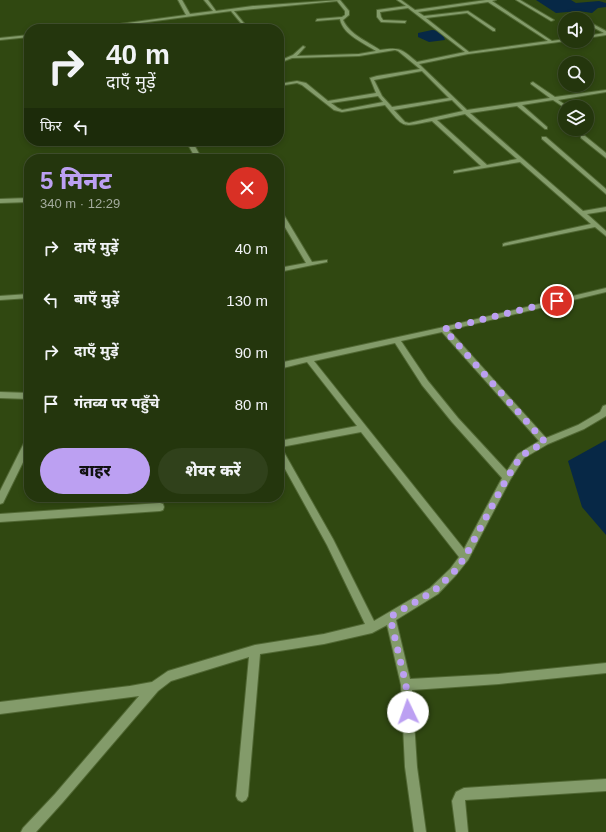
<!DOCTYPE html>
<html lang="hi">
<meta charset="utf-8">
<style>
:root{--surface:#24360d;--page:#30411b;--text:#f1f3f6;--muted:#a3ab9d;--line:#41502e;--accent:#bca0f2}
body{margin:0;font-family:Arial,"Noto Sans Devanagari",sans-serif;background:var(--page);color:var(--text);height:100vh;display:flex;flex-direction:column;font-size:15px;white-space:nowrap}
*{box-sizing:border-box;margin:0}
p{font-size:13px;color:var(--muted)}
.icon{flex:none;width:22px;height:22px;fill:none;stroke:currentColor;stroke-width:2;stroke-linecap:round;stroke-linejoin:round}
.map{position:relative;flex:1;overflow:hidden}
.drawer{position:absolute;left:24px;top:154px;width:260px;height:348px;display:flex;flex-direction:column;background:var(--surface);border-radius:16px;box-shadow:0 2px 6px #0003,0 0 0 1px var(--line)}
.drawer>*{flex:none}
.hud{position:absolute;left:24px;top:24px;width:260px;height:122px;border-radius:16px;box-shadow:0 2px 6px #0003,0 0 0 1px var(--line);background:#24360d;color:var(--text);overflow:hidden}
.buttons{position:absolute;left:558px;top:12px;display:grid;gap:8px}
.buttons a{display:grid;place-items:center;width:36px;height:36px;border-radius:50%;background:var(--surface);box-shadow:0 2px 6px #0003,0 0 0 1px var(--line);font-size:20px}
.pin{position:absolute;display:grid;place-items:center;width:34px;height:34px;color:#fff;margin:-17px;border:2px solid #fff;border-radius:50%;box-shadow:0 1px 4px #0007}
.me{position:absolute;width:44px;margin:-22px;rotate:357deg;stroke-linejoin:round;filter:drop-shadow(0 0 3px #0008)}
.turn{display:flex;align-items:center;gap:14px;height:84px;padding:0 16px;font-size:18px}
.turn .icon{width:52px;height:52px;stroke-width:2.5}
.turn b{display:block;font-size:28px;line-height:34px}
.then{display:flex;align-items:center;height:38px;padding:0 16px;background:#0003;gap:8px;font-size:15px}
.round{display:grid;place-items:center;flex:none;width:42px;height:42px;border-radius:21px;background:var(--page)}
.overview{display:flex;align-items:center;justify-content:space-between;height:68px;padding:0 16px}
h1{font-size:24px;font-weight:800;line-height:30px;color:var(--accent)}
.button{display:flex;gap:8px;margin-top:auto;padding:8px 16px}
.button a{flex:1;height:46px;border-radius:24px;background:var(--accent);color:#111;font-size:16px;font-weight:800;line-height:46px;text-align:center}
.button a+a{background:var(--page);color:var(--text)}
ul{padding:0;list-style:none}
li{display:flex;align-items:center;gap:12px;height:52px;padding:0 16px}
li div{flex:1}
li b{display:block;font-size:15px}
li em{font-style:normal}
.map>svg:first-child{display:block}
.water{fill:#072846}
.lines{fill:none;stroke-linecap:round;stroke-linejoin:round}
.lane-casing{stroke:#506733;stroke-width:1}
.street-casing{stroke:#506733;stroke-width:2}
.lane{fill:#839b6a;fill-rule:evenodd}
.street{fill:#839b6a;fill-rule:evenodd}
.route{stroke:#bca0f2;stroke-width:7;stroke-dasharray:0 12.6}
</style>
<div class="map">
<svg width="606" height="832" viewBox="0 0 606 832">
<rect width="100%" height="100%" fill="#304811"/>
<path class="water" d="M536 0H571L576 3 599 1 606 3V7L598 8 592 13 579 11 556 13Z
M432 30C439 30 443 33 445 40L429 42 418 37V33Z
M606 440V535L582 507 568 461Z"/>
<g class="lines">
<g class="lane-casing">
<path id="lane" d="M38 156H42L43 159H39Z"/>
</g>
<g class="street-casing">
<path id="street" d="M178 0H182L190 14 213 11 204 0H208L216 11 253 6 340 0 349 11V15L343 20C350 35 367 41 380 50 401 47 401 49 417 62L465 52 408 8 380 12 381 17 383 20 406 21 405 23 381 22 377 17V10L406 6 397 0H401L415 10 486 0H496L492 1 552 41 565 39 566 41 468 54 419 64 467 110 550 98 531 84V83L533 82 555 97 606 90V92L558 100 567 106V107H565V108L553 100 522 105 547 127V129H545L517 106 470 113 583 211 606 207V211L587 214 606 231V236L595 227 503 246V244L505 243 591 224 520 162 454 173V171L481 166 432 121C401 127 405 129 385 105L342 112 334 110 302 85 297 83 279 86V84L297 81 306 83 328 101 376 93 370 78 377 76 420 69 398 51 395 50 359 56 292 58 279 63V61L293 55 303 46 305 47 297 56 359 54 376 51C364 43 343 35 340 19L316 21 317 19 342 17 345 15V11L337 1 234 11 247 27 245 28 231 11 94 29H83L186 15ZM488 2 548 41 469 52 426 18 467 13 493 31H495V29L468 11 424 16 418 12ZM422 71 449 98 392 107 382 96 374 80ZM378 96 383 102 342 110 338 108 331 103ZM452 100 463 111 409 123 405 122 394 110ZM465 114 517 159 487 165 437 120Z
M516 0H520L554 20 551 21Z
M574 14 582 18 583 19H578L573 16Z
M587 21 606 31V35L587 38V36L604 33 587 24Z
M29 35V37L0 40V38Z
M581 136H585L606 153V158L581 138Z
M542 137H546L606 189V194L542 139Z
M186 141H192L202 159H196Z
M29 198V202L0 203V199Z
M279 210 282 212 312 262 327 260V262L279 272V268L306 263 279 217Z
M606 288V292L449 330 546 438 578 425 600 412 603 406 606 405V416L584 429 548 444 524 458 510 480 468 560 456 575 438 594 396 620 410 679 499 674 606 663V673L499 684 412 690 417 767 426 832H414L405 767 401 685 387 625 372 633 324 644 260 654 248 796 246 800 242 802 238 800 236 796 249 657 171 681 158 691 63 802 36 832H21L23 828 55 794 139 696 0 714V702L130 686 152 682 168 671 255 645 324 634 365 624 327 545 279 458V441L357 426 307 362 279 369V363L444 327ZM442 332 539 441 518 454 507 471 458 418 428 381 401 341ZM395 343 422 385 452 422 502 478 464 549 314 361ZM361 432 459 557 450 569 430 588 374 621 333 539 281 447Z
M29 294V298L0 300V296Z
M0 392 29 393V399L0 398Z
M29 438V450L3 503 0 504V491L26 439Z
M160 503 163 504 164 507 163 510 160 511 0 522V514Z
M606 779V791L465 800 468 832H456L452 801 456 792 464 788Z"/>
</g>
<use href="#lane" class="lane"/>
<use href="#street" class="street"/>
</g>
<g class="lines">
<path class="route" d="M408 712 406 685 390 617 434 591 454 572 465 557 507 478 521 456 545 442 444 329 557 301"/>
</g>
</svg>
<div class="buttons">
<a><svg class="icon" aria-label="sound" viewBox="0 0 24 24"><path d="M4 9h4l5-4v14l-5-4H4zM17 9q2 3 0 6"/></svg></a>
<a><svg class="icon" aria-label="search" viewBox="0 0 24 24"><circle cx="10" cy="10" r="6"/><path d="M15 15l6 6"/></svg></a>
<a><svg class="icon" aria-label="layers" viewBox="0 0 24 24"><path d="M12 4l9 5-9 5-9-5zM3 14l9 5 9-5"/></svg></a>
</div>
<div class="pin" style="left:557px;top:301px;background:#d93025"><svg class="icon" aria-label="arrive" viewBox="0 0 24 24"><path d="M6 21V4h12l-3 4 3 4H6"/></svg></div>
<svg class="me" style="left:408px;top:712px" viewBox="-20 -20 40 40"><circle r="19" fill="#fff"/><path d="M0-13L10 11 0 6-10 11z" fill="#bca0f2"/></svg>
<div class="hud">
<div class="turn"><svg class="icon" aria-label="right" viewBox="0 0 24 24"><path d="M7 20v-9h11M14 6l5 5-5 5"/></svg><div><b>40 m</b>दाएँ मुड़ें</div></div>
<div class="then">फिर<svg class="icon" aria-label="left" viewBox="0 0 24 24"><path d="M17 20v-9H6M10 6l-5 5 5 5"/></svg></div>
</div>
<section class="drawer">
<div class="overview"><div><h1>5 मिनट</h1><p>340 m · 12:29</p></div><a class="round" style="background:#d93025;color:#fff"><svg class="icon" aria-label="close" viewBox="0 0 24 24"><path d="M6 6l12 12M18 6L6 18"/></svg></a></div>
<ul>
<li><svg class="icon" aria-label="right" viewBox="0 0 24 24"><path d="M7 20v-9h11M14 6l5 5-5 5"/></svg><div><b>दाएँ मुड़ें</b></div><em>40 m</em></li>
<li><svg class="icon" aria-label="left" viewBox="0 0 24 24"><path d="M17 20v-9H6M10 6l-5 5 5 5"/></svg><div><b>बाएँ मुड़ें</b></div><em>130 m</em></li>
<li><svg class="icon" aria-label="right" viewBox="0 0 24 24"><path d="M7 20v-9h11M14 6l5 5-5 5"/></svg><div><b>दाएँ मुड़ें</b></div><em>90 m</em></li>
<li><svg class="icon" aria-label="arrive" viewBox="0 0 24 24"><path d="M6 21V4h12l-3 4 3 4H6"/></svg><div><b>गंतव्य पर पहुँचे</b></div><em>80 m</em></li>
</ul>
<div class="button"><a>बाहर</a><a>शेयर करें</a></div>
</section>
</div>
